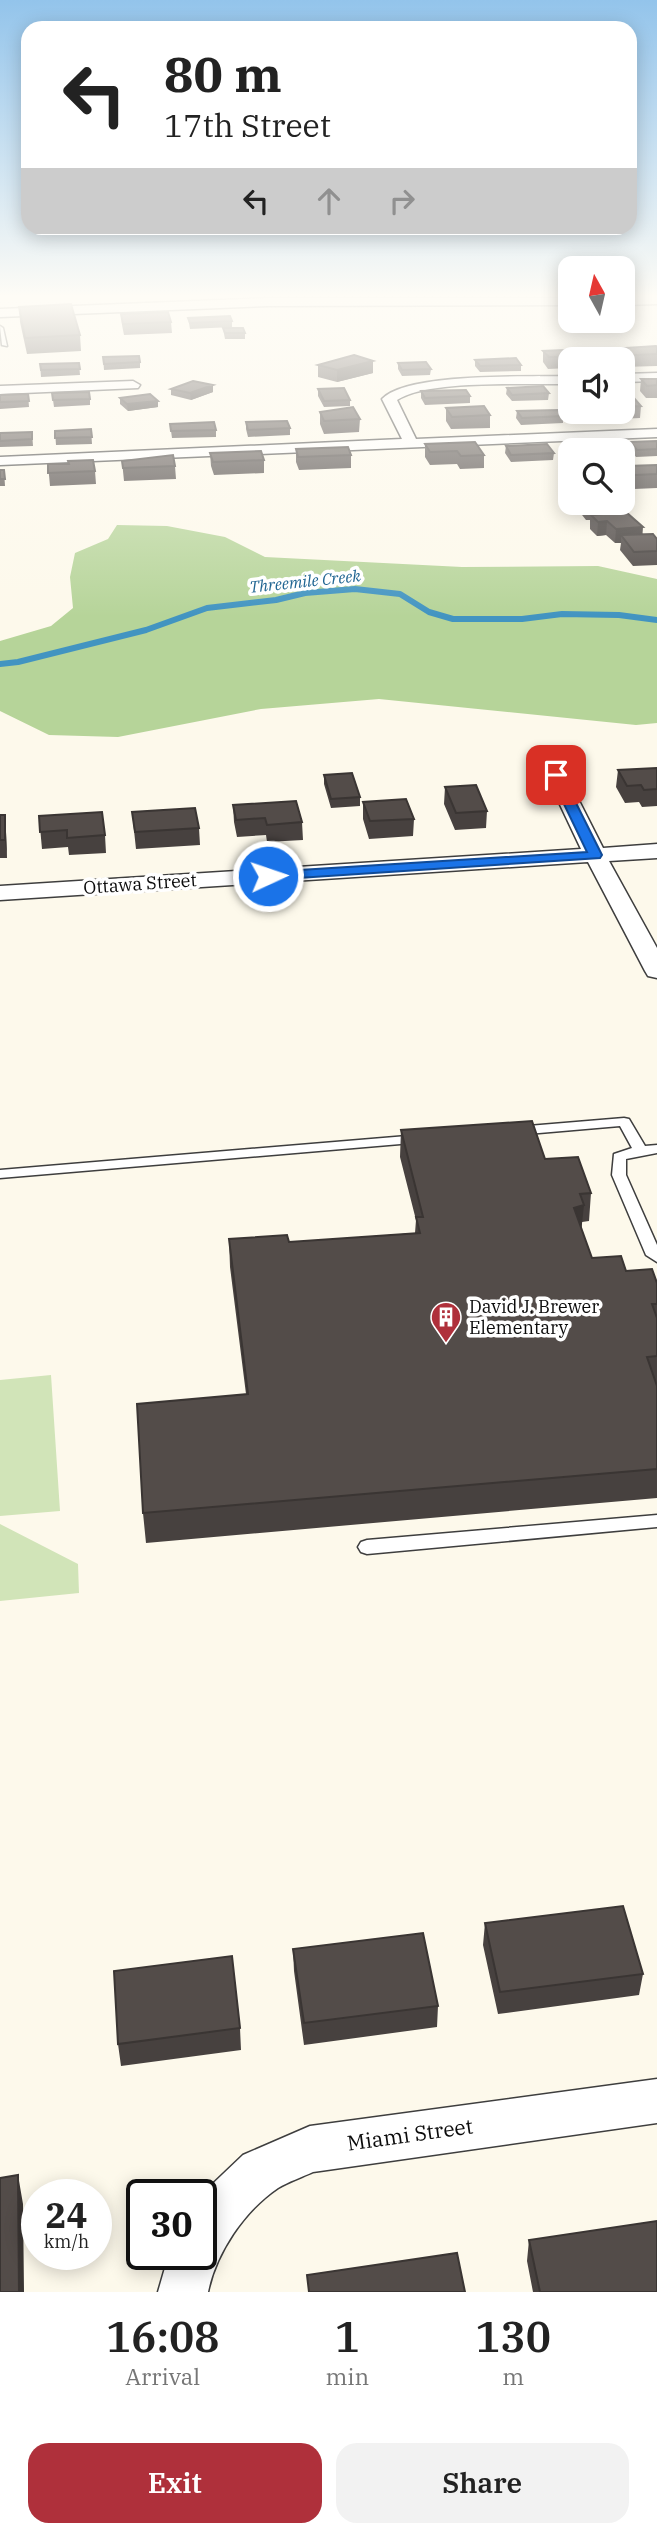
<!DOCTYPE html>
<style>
:root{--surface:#fff;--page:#f2f2f2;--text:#222;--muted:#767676;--accent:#af303b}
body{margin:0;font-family:"IBM Plex Serif",serif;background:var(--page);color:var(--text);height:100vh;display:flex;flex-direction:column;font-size:26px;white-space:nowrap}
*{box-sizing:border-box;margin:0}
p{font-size:23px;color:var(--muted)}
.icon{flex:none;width:38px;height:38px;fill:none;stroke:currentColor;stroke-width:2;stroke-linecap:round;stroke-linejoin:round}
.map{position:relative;height:2292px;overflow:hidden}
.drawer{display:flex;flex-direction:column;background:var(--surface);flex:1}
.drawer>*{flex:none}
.guide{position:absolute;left:21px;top:21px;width:616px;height:214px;border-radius:21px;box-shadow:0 4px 18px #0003;background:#fff;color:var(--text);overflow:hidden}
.needle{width:46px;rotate:352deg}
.controls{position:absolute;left:558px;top:256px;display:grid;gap:14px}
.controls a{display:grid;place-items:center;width:77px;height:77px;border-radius:14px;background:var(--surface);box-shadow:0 4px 18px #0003;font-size:35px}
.speed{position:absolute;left:21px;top:2179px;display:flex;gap:14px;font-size:35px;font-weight:700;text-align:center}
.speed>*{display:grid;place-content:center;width:91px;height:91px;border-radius:50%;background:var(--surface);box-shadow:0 4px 18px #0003;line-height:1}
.speed small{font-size:18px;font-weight:400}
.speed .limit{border:4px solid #111;border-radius:10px;background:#fff;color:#111}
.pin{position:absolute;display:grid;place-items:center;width:60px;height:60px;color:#fff;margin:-30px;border-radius:14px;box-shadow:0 4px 10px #0006}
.me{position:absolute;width:77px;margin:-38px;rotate:87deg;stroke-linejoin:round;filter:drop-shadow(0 0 5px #0008)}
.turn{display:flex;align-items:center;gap:24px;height:147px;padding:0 28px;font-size:32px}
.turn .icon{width:91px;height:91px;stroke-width:2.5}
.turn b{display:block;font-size:49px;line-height:60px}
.lanes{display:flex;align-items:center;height:66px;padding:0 28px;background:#0003;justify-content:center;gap:35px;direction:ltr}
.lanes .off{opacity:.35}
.eta{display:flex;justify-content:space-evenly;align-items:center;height:119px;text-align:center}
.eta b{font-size:42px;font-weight:600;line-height:49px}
.button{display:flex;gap:14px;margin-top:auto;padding:14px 28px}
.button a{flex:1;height:80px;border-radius:21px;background:var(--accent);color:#fff;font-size:28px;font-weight:600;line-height:80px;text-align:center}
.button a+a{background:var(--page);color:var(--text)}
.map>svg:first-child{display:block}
.green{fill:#d1e4b8}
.forest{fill:#b6d499}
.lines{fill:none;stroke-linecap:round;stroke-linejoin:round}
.stream{stroke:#4294c1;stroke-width:6}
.lane-casing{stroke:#3e3e3e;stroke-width:3}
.street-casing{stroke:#3e3e3e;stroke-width:3}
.lane{fill:#fff;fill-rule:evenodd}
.street{fill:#fff;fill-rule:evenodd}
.wall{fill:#47413f}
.shaded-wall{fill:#3a3533}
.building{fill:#534c49;stroke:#3a3533;stroke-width:2}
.route{fill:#1a73e8;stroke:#114b97;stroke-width:2}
.labels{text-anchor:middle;stroke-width:7;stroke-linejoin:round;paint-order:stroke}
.far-water-label{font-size:16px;font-style:italic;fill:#206592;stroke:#fff}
.street-label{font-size:18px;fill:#0b0b0b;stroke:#fff}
.poi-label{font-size:18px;fill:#0b0b0b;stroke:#fff;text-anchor:start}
.near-street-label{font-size:21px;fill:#0b0b0b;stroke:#fff}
</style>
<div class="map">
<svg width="657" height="2292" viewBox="0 0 657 2292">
<rect width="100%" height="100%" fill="#fdf9eb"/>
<path class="green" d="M51 1375 60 1511 0 1516V1380Z
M0 1524 78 1564 79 1593 0 1601Z"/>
<path class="forest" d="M117 525 167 526 225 537 265 557 462 567 598 566 657 579V723L636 725 379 699 261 709 118 737 49 735 0 711V641L51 626 73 608 70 577 75 553 108 539Z"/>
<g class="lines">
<path class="stream" d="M0 664 18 662 146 630 207 608 276 600 305 593 355 589 400 594 429 612 453 619H522L562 614 619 615 657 620"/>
<g class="lane-casing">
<path id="lane" d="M0 326 3 328 7 346 2 345Z
M624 1118 629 1119 645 1146 657 1145V1153L626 1159V1175L657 1245V1262L646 1255 612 1175 614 1154 632 1148 620 1126 516 1135 509 1131 516 1127Z
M419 1135 424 1136 426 1139 424 1142 0 1178V1170Z
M657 1515V1527L367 1554 361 1552 358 1547 361 1542 367 1540Z"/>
</g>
<g class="street-casing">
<path id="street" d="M657 296V304L623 305V297Z
M267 298H570V305L267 306 0 317V309Z
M657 373V381L623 382V374Z
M570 376V384C529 385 429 379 397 400L416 439 657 429V437L0 465V457L402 439 382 399C407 372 531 377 570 376Z
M133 381 140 385 138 388 0 394V386Z
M556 769 563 771 566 775 603 848 657 844V858L609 861 657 948V978L648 976 645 971 588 862 0 900V886L581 849 546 775 549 771Z
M657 2079V2123L313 2172C302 2177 288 2182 278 2188 244 2211 216 2253 208 2292H158L169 2254H201L202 2194 243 2155 310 2126Z"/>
</g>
<use href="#lane" class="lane"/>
<use href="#street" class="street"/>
</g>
<path class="wall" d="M19 307 80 335 81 351 27 354 20 322Z
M121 314 171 322 172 333 124 335 122 325Z
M188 318 232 321V327L190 329Z
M223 328 245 333V339H225L224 334Z
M657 347V366L623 367V359H607L608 349Z
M543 351 593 356V359H570V368L548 369 543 362Z
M103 357 140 362V368L104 370Z
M475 360 521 365V371L480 372 475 366Z
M373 361V373L337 382 318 377V365Z
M79 363 80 375 41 377 40 364Z
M398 363 431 369 430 375 402 376 398 369Z
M641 379H657V398H646L640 391Z
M567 385H570V396L567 392Z
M507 388 549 393 548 400 512 401 506 394Z
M171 389 213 392 191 400 171 395Z
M318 389 350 400V406L324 407 318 396Z
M421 391 470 396V403L425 405 421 398Z
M52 393 90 399V405L54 407Z
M28 394 29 407 0 409V395Z
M120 398 158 401V407L128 411 120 404Z
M623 398 641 406 640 418 595 420 589 412V411H623Z
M446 408 490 415V428L451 429 446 421Z
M517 411 563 416V423L521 425 516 418Z
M320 412 360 419 359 432 324 434 320 424Z
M246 422 290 428V435L248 437 246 429Z
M170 424 216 430V437L172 438Z
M91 429 92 444 56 445 55 431Z
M32 432 33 446 0 447V433Z
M657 441V456L636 457 629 449 630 442Z
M425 444 484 455V468L460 469 457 464 430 465 425 457Z
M506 446 554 453 553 460 511 462 505 453Z
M296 449 351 455V468L299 470 296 462Z
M210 453 264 460V473L214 475 211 466Z
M122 461 175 466 176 479 124 481Z
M48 464 95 471 96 484 50 486Z
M657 465V488L634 489 629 482 628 491 627 477 628 466Z
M0 470H4L5 486H0Z
M576 502H607L614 511V513L643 534 657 539V565L633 566 620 550 621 543H615L606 535 597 536 590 529V520H586L575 506Z
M657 768V806L642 807 639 802 625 803 616 787 618 770Z
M324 775 360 797V806L331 808 324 784Z
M445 787 487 811 486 828 455 830 444 804Z
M363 802 414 819 413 836 369 839 363 819Z
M233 805 302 822 303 840 267 842 266 835 237 837 234 822Z
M132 812 199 828 200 845 136 849Z
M0 815 6 832 7 858H0Z
M39 816 105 835 106 853 69 855 68 847 42 849Z
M401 1130 545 1159 591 1193 589 1221 582 1222 581 1229 592 1258 657 1283V1498L146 1543 143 1513 246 1394 230 1267 229 1239 289 1242 415 1233 416 1220 400 1157Z
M485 1923 643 1974 639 1995 498 2014 483 1945Z
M293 1949 438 2006 437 2027 304 2045 294 1971Z
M240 2028 241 2050 121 2066 118 2044Z
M529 2240 657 2292H533L527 2261Z"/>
<path class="shaded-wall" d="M373 361V373L337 382V370Z
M213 385V392L191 400 190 393Z
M158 401V407L128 411 127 404Z
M629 478 628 491 623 493V480Z
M607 521 606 535 597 536 598 522Z
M643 527 642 541 621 535V543H615L616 529Z
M5 815 6 832 7 858 5 840Z
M584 1205 581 1233 574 1208Z
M18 2175 23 2204 24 2292H19Z"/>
<path class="building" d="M71 304 80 335 25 338 19 307Z
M168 312 171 322 123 324 121 314Z
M230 316 232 321 190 323 188 318Z
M223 328H243L245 333H225Z
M656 346 657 347V354L614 356 608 349Z
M587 349 593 356 549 357 543 351Z
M354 355 373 361 337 370 318 365Z
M139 356 140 362 104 364 103 357Z
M516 358 521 365 480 366 475 360Z
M426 362 431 369 402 370 398 363Z
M79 363 80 369 41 370 40 364Z
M641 379H657V385L647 386Z
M193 381 213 385 190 393 171 389Z
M543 386 549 393 512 395 507 388Z
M344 388 350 400 324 401 318 389Z
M466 390 470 396 425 398 421 391Z
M89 392 90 399 53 400 52 393Z
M28 394 29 401 0 402V395Z
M150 394 158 401 127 404 120 398Z
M623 398H634L641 406 623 407Z
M484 406 490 415 452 417 446 408Z
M353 407 360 419 324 421 320 412Z
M558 410 563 416 522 418 517 411Z
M287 421 290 428 248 430 246 422Z
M214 422 216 430 171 431 170 424Z
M91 429 92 437 55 438V431Z
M32 432V439L0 441V433Z
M657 441V449L637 450 630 442Z
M475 442 484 455 461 456 457 451 430 452 425 444Z
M617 442 624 450H580L576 444Z
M547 444 554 453 511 455 506 446Z
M348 447 351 455 298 457 296 449Z
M261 451 264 460 213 462 210 453Z
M173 455 175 466 123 468 122 461Z
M93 460 95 471 48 473V464H69L68 461Z
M657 465V474L635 475 628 466Z
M0 470H4L5 479H0Z
M579 502H607L614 511 586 513Z
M626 512 643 527 616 529 607 521 598 522 591 515Z
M653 534 657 539V551L634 552 621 535Z
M657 768V789L644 790 641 785 627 786 618 770Z
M352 773 360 797 331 799 324 775Z
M476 785 487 811 456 813 445 787Z
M406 799 414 819 370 821 363 802Z
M296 801 302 822 267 825 265 818 236 820 233 805Z
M195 808 199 828 135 832 132 812Z
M102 812 105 835 67 838V830L40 832 39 816Z
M0 815H5V840H0Z
M532 1121 545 1159 578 1157 591 1193 580 1194 584 1205 574 1208 592 1258 621 1256 626 1271 652 1269 657 1283V1304H652L657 1318V1356L647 1357 657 1386V1469L143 1513 137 1404 248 1394 229 1239 287 1235 289 1242 420 1233 416 1217H423L401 1130Z
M623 1906 643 1974 500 1992 485 1923Z
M423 1933 438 2006 304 2023 293 1949Z
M232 1956 240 2028 118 2044 114 1971Z
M18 2175 19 2292H0V2178Z
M657 2221V2292H540L529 2240Z
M457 2253 465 2292H309L307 2275Z"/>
<linearGradient id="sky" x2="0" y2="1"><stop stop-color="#93c4eb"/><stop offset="0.48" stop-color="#fefcf6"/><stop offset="1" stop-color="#fefcf6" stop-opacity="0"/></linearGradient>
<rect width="657" height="617" fill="url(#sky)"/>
<path class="route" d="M556 771 562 775 602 855 600 858 268 880 262 876 268 872 587 852 550 775Z"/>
<defs>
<g id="building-pin" transform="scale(1.575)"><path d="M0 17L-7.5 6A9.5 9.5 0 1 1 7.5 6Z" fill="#af303b" stroke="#fff"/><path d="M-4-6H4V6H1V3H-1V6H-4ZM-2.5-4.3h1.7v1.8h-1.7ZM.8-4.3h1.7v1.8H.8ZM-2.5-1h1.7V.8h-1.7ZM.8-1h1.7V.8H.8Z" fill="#fff"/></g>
</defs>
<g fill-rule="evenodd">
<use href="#building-pin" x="446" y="1317"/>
</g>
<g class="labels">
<g class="far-water-label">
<text transform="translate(305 581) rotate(-6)" y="6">Threemile Creek</text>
</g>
<g class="street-label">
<text transform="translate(140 884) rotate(-4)" y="6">Ottawa Street</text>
</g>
<g class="poi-label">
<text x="469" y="1313">David J. Brewer<tspan x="469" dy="21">Elementary</tspan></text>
</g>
<g class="near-street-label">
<text transform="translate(410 2135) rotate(-8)" y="7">Miami Street</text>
</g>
</g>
</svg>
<div class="controls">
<a><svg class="needle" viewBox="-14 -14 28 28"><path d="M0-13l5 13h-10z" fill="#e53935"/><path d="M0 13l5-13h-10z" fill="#767676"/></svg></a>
<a><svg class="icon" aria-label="sound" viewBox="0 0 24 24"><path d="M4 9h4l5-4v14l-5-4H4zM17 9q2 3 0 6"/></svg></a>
<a><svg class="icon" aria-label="search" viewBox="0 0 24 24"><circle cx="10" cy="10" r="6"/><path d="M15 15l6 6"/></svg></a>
</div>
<div class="speed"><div>24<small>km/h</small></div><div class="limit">30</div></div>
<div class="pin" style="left:556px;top:775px;background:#d93025"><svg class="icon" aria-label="arrive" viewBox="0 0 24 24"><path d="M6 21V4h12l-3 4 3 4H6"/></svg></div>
<svg class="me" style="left:268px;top:876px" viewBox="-20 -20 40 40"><circle r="17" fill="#1a73e8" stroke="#fff" stroke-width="3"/><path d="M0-11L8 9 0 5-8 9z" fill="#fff"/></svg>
<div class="guide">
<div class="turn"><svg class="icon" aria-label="left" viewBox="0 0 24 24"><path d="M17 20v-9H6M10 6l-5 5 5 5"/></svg><div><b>80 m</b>17th Street</div></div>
<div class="lanes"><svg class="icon" aria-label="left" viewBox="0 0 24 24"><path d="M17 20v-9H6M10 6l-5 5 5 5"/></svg><svg class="icon off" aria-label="ahead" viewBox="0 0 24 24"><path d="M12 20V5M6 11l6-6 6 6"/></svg><svg class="icon off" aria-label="right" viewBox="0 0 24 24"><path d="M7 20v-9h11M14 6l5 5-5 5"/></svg></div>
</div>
</div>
<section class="drawer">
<div class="eta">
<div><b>16:08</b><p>Arrival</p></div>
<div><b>1</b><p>min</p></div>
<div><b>130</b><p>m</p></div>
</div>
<div class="button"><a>Exit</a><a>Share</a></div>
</section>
